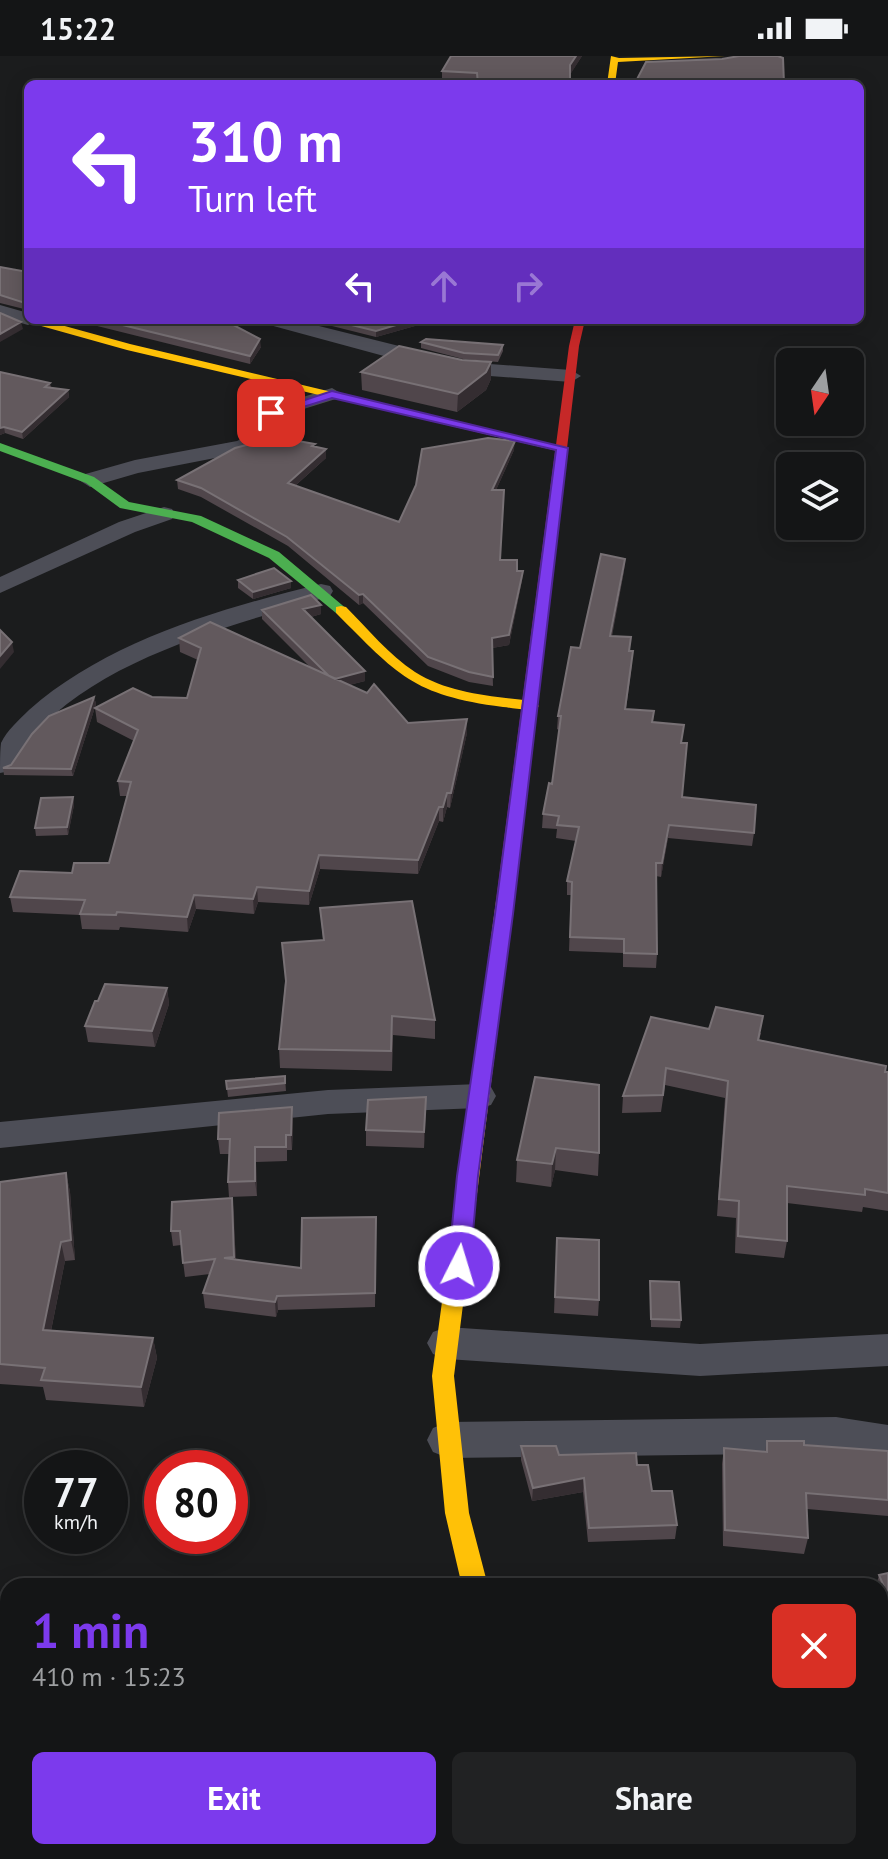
<!DOCTYPE html>
<meta charset="utf-8">
<style>
:root{--surface:#141516;--page:#212223;--text:#f1f3f6;--muted:#9d9fa1;--line:#333435;--accent:#7c3aed}
body{margin:0;font-family:"PT Sans",sans-serif;background:var(--page);color:var(--text);height:100vh;display:flex;flex-direction:column;font-size:30px;white-space:nowrap}
*{box-sizing:border-box;margin:0}
p{font-size:26px;color:var(--muted)}
.icon{flex:none;width:44px;height:44px;fill:none;stroke:currentColor;stroke-width:2;stroke-linecap:round;stroke-linejoin:round}
.map{position:relative;flex:1;overflow:hidden}
.details{position:absolute;left:0px;top:1522px;width:888px;height:282px;display:flex;flex-direction:column;background:var(--surface);border-radius:24px 24px 0 0;box-shadow:0 4px 20px #0003,0 0 0 2px var(--line)}
.details>*{flex:none}
.hud{position:absolute;left:24px;top:24px;width:840px;height:244px;border-radius:12px;box-shadow:0 4px 20px #0003,0 0 0 2px var(--line);background:#7c3aed;color:#fff;overflow:hidden}
.needle{width:52px;rotate:193deg}
.fabs{position:absolute;left:776px;top:292px;display:grid;gap:16px}
.fabs a{display:grid;place-items:center;width:88px;height:88px;border-radius:12px;background:var(--surface);box-shadow:0 4px 20px #0003,0 0 0 2px var(--line);font-size:40px}
.speed{position:absolute;left:24px;top:1394px;display:flex;gap:16px;font-size:40px;font-weight:700;text-align:center}
.speed>*{display:grid;place-content:center;width:104px;height:104px;border-radius:50%;background:var(--surface);box-shadow:0 4px 20px #0003,0 0 0 2px var(--line);line-height:1}
.speed small{font-size:20px;font-weight:400}
.speed .limit{border:12px solid #d22;background:#fff;color:#111}
.pin{position:absolute;display:grid;place-items:center;width:68px;height:68px;color:#fff;margin:-34px;border-radius:16px;box-shadow:0 4px 12px #0006}
.me{position:absolute;width:88px;margin:-44px;rotate:5deg;stroke-linejoin:round;filter:drop-shadow(0 0 6px #0008)}
.turn{display:flex;align-items:center;gap:28px;height:168px;padding:0 32px;font-size:36px}
.turn .icon{width:104px;height:104px;stroke-width:2.5}
.turn b{display:block;font-size:56px;line-height:68px}
.lanes{display:flex;align-items:center;height:76px;padding:0 32px;background:#0003;justify-content:center;gap:40px;direction:ltr}
.lanes .off{opacity:.35}
.round{display:grid;place-items:center;flex:none;width:84px;height:84px;border-radius:12px;background:var(--page)}
.headline{display:flex;align-items:center;justify-content:space-between;height:136px;padding:0 32px}
h1{font-size:48px;font-weight:800;line-height:60px;color:var(--accent)}
.action{display:flex;gap:16px;margin-top:auto;padding:16px 32px}
.action a{flex:1;height:92px;border-radius:12px;background:var(--accent);color:#fff;font-size:32px;font-weight:800;line-height:92px;text-align:center}
.action a+a{background:var(--page);color:var(--text)}
.status{display:flex;justify-content:space-between;align-items:center;height:56px;padding:0 40px;background:var(--surface);direction:ltr}
.status svg{height:22px;fill:currentColor}
.map>svg:first-child{display:block}
.lines{fill:none;stroke-linecap:round;stroke-linejoin:round}
.street{fill:#4d4e57;fill-rule:evenodd}
.fast{fill:#4caf50;fill-rule:evenodd}
.slow{fill:#ffc107;fill-rule:evenodd}
.jam{fill:#c62828;fill-rule:evenodd}
.wall{fill:#50464b}
.shaded-wall{fill:#342d31}
.building{fill:#62595d;stroke:#787175;stroke-width:2}
.route{fill:#7c3aed;stroke:#51269a;stroke-width:2}
</style>
<div class="status"><b>15:22</b><svg viewBox="0 0 49 12"><path d="M0 12V9h3v3zM5 12V6h3v6zM10 12V3h3v9zM15 12V0h3v12zM26 1h20v11H26zM47 4h2v5h-2z"/></svg></div>
<div class="map">
<svg width="888" height="1803" viewBox="0 0 888 1803">
<rect width="100%" height="100%" fill="#1b1c1d"/>
<g class="lines">
<path class="street" d="M0 249 28 257V264H37L28 269 0 261Z
M264 264H295L463 306 571 314 581 320 571 326 463 318 406 306 266 268Z
M332 332 342 338 339 342 278 361 269 368 260 391 251 395 138 417 90 431 79 424 82 419 135 404 237 385 243 382 252 361 264 353Z
M164 451 172 453 175 458 172 463 135 476 0 537V521L119 466Z
M321 528 330 530 333 535 330 540C234 569 102 601 34 679 25 690 18 703 10 715L0 717C0 708 0 695 1 687 7 674 19 664 29 654 107 585 222 552 321 528Z
M479 1028 491 1031 496 1040 491 1049 479 1052 328 1058 0 1092V1066L328 1034Z
M447 1271 700 1288 888 1278V1310L700 1320 447 1303 433 1298 427 1287 433 1276Z
M836 1361 888 1369V1405L836 1397 448 1402 433 1396 427 1384 433 1372 448 1366Z"/>
<path class="fast" d="M0 387 94 421 129 446 201 460 279 496 348 554 346 557H336L269 502 192 466 120 452 86 427 0 395Z"/>
<path class="slow" d="M611 0 619 2 725 0 618 6 615 28H607Z
M28 262V264H43L130 288 568 392 562 396 127 294 27 266Z
M341 550 346 551C368 573 389 599 415 616 450 638 492 640 531 645L539 650C530 657 515 652 503 651 412 639 398 619 336 557V551Z
M505 840 514 845 454 1320 469 1457 488 1530H462L445 1457 432 1320 496 845Z"/>
<path class="jam" d="M575 264H585L579 290 514 845 505 850 496 845 569 290Z
M565 1796H593L596 1803H568Z"/>
</g>
<path class="wall" d="M451 0H582L570 18V28H477V26L442 24V15Z
M0 211 28 216V254L0 247Z
M73 264H224L261 291 250 308Z
M324 264H422V268L376 281 324 268Z
M421 286 503 289V295L498 306 463 303 421 292Z
M0 316 50 327 51 332 68 334 69 341 23 383 5 377 0 379Z
M361 316 491 323 486 334 457 356 362 334Z
M268 388 315 391 326 402 295 430 399 466 514 394 496 434 500 504 517 515H523L522 524 509 589 492 592 493 630 469 626 428 610 363 547 359 549 288 490 201 441 178 433 177 424Z
M625 503 624 515 612 580 630 595 632 608 626 653 654 655 653 666 682 687V741L754 777 752 790 668 782 661 821 656 820 657 898 656 912 623 911V897L569 895 571 839H567V825L576 785 556 782 557 773 542 772 543 758 552 728 559 674 557 673 558 660 580 592Z
M238 524 291 525V532L253 543 238 532Z
M321 549V558L311 561 365 625 349 629 408 667 467 663V677L450 752 447 751 443 766 439 765 418 818 320 813 309 849 258 846 254 858 196 853 188 876 120 871 119 874 82 873 80 859 13 856 10 841 72 817 109 807 127 740H120L118 725 134 685 97 666 95 652 152 641 187 642 198 604 180 596 179 582 311 612 262 563V554Z
M94 641 96 648 73 720 4 719 3 712 11 709Z
M73 741 74 749 68 779 36 780 35 772Z
M320 852 435 964V983L393 979 392 1015 280 1012 279 993 285 927 323 884Z
M167 932 169 948 155 991 88 986 85 970Z
M709 973 761 977 759 984 888 1016V1155L863 1151 862 1156 787 1147V1185L784 1202 735 1197 736 1162 717 1160 725 1042 665 1029 661 1056 622 1057 623 1040Z
M285 1020 286 1035 228 1041 226 1025Z
M535 1021 599 1097 598 1120 555 1114 551 1131 516 1126 517 1104Z
M426 1041 424 1092 366 1090V1074Z
M293 1066 292 1094H287V1105L256 1106 257 1140 229 1141 228 1126 229 1098H220L218 1083Z
M66 1117 70 1136 75 1204 65 1205 51 1275 153 1282 157 1302 144 1351 46 1344 43 1331 0 1328V1126Z
M232 1142 236 1204 301 1212 376 1175 375 1251 278 1254 276 1261 205 1252 203 1237 210 1218 185 1221 181 1189 173 1190 171 1175Z
M557 1182 599 1244 598 1260 554 1257Z
M650 1225 681 1264 680 1272 651 1271Z
M767 1385 888 1395V1460L807 1453 808 1482 804 1498 723 1490 722 1408 724 1392 765 1396Z
M521 1390 559 1399 637 1409 652 1435 677 1469 675 1483 588 1486 583 1436 532 1445 521 1404Z
M888 1517V1565L880 1546V1530H876L879 1519Z"/>
<path class="shaded-wall" d="M576 0H582L570 19V9Z
M413 264H422V268L376 281V275Z
M21 266 23 273 0 286V278Z
M260 283 261 291 250 308V300Z
M491 306V323L486 334 457 356 458 338Z
M68 334 69 341 23 383 22 376Z
M4 371 5 377 0 379V372Z
M515 385 514 394 492 443V434Z
M326 393V402L288 436V427Z
M625 503 624 515 609 592 610 580Z
M523 515 522 524 509 589 492 592V582Z
M291 525V532L253 543V536Z
M363 538V547L359 549V539Z
M321 549V558L304 563 303 553Z
M12 586 14 596 0 613V600Z
M365 615V625L333 633 332 624Z
M94 641 96 648 73 720 71 713Z
M467 663V677L450 752 451 737Z
M447 737V751L443 766V751Z
M73 741 74 749 68 779 67 771Z
M439 751V765L418 818V804Z
M669 769 668 782 661 821 662 807Z
M319 799 320 813 309 849V835Z
M257 831 258 846 254 858 253 843Z
M194 839 196 853 188 876 187 861Z
M167 932 169 948 155 991 152 975Z
M426 1041V1057L424 1092V1076Z
M292 1051 293 1066 292 1094 291 1079Z
M255 1091 256 1106 257 1140 255 1125Z
M556 1092 555 1114 551 1131 552 1108Z
M66 1117 70 1136 75 1204 71 1184Z
M232 1142 234 1156 236 1215 234 1201Z
M61 1186 65 1205 47 1294 43 1274Z
M277 1240 278 1254 276 1261 275 1246Z
M153 1282 157 1302 144 1351 141 1331Z
M584 1422 583 1436 532 1445 533 1432Z"/>
<path class="building" d="M451 0H576L570 9V26H560L558 28H478L477 17 442 15Z
M739 0H778L783 2 784 28H660L635 27 646 6 722 3Z
M0 211 28 216V248L0 239Z
M0 257 21 266 0 278Z
M102 264H224L260 283 250 300Z
M331 264H413L376 275Z
M426 283 503 289 498 299 464 297 421 286Z
M399 290 462 304 491 306 486 316 458 338 361 316Z
M0 316 50 327 45 331 68 334 22 376 4 371 0 372Z
M276 381 315 388 312 390 326 393 288 427 399 466 416 429 422 393 488 382 515 385 492 434H504L500 504H517V515H523L509 579 492 582 493 621 469 616 428 601 363 538 359 539 287 481 201 432 177 424 235 392 258 386 268 388Z
M601 498 625 503 610 580 631 581 629 595H633L625 653 654 655 652 666 684 669 681 687H687L682 741 756 749 754 777 669 769 662 807H656L657 898 624 897V883L570 881 572 826 567 825 579 771 557 769 559 760 543 758 549 727 552 728 561 660H558L571 591 580 592Z
M274 512 291 525 253 536 238 524Z
M311 539 321 549 303 553 365 615 335 623 329 620 262 554Z
M210 566 367 637 374 628 408 667 467 663 451 737H447L443 751H439L418 804 319 799 309 835 257 831 253 843 194 839 187 861 117 856 116 859 80 858 85 844 10 841 20 815 72 817 74 807H109L131 726 118 725 138 674 95 652 133 632 152 641 187 642 201 592 179 582Z
M0 574 12 586 0 600Z
M94 641 71 713 3 712 11 709 32 678 49 660Z
M73 741 67 771 35 772 41 742Z
M412 845 435 964 392 960 391 995 279 993 286 925 282 887 324 884 320 852Z
M105 928 167 932 152 975 85 970 95 945H98Z
M716 951 763 960 758 984 886 1010 885 1016H888V1137L865 1133V1139L787 1130V1185L738 1180 739 1145 719 1143 728 1025 666 1012 663 1039 623 1040 651 961 709 973Z
M285 1020V1027L227 1033 226 1025Z
M535 1021 599 1029V1097L556 1092 552 1108 517 1104Z
M426 1041 424 1076 366 1074 368 1044Z
M292 1051 291 1079H286V1091H255V1125L228 1126 230 1083H218L219 1057Z
M66 1117 71 1184 61 1186 43 1274 153 1282 141 1331 41 1324 45 1312 0 1308V1126Z
M232 1142 234 1201 224 1202 301 1212 302 1162 376 1161 375 1237 277 1240 275 1246 203 1237 215 1203 183 1207 180 1175H171L172 1146Z
M557 1182 599 1184V1244L555 1241Z
M650 1225 679 1226 681 1264 651 1263Z
M767 1385H804V1389L888 1395V1444L806 1437 808 1482 725 1474 724 1392 767 1396Z
M521 1390H556L559 1399 636 1397 637 1409H648L652 1435H672L677 1469 589 1472 584 1422 533 1432Z
M888 1517V1540L879 1519Z
M884 1786 888 1793V1803H844L860 1796H880V1788Z"/>
<path class="route" d="M332 335 568 392 513 858 478 1120 470 1210 467 1216 459 1218 451 1216 448 1210 457 1120 495 858 556 394 332 342 271 361 265 357Z"/>
</svg>
<div class="fabs">
<a><svg class="needle" viewBox="-14 -14 28 28"><path d="M0-13l5 13h-10z" fill="#e53935"/><path d="M0 13l5-13h-10z" fill="#9d9fa1"/></svg></a>
<a><svg class="icon" aria-label="layers" viewBox="0 0 24 24"><path d="M12 4l9 5-9 5-9-5zM3 14l9 5 9-5"/></svg></a>
</div>
<div class="speed"><div>77<small>km/h</small></div><div class="limit">80</div></div>
<div class="pin" style="left:271px;top:357px;background:#d93025"><svg class="icon" aria-label="arrive" viewBox="0 0 24 24"><path d="M6 21V4h12l-3 4 3 4H6"/></svg></div>
<svg class="me" style="left:459px;top:1210px" viewBox="-20 -20 40 40"><circle r="17" fill="#7c3aed" stroke="#fff" stroke-width="3"/><path d="M0-11L8 9 0 5-8 9z" fill="#fff"/></svg>
<div class="hud">
<div class="turn"><svg class="icon" aria-label="left" viewBox="0 0 24 24"><path d="M17 20v-9H6M10 6l-5 5 5 5"/></svg><div><b>310 m</b>Turn left</div></div>
<div class="lanes"><svg class="icon" aria-label="left" viewBox="0 0 24 24"><path d="M17 20v-9H6M10 6l-5 5 5 5"/></svg><svg class="icon off" aria-label="ahead" viewBox="0 0 24 24"><path d="M12 20V5M6 11l6-6 6 6"/></svg><svg class="icon off" aria-label="right" viewBox="0 0 24 24"><path d="M7 20v-9h11M14 6l5 5-5 5"/></svg></div>
</div>
<section class="details">
<div class="headline"><div><h1>1 min</h1><p>410 m · 15:23</p></div><a class="round" style="background:#d93025;color:#fff"><svg class="icon" aria-label="close" viewBox="0 0 24 24"><path d="M6 6l12 12M18 6L6 18"/></svg></a></div>
<div class="action"><a>Exit</a><a>Share</a></div>
</section>
</div>
